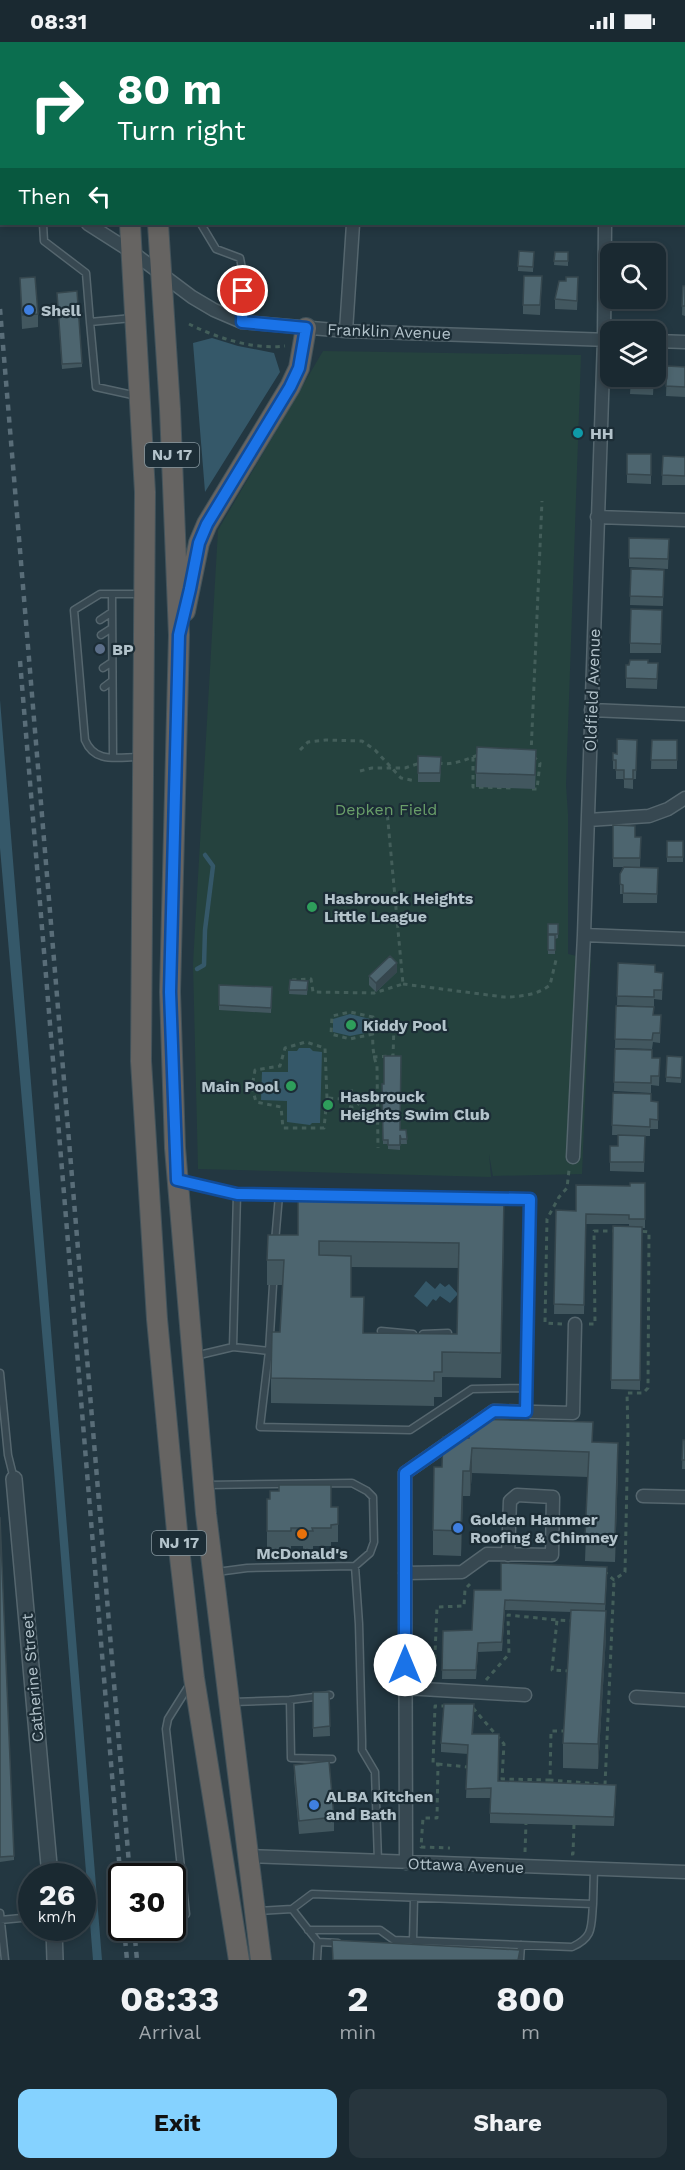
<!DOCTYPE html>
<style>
:root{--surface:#1a2931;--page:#27353d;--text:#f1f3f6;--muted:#9fa6ab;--line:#38454d;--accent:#85d2ff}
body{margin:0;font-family:"Work Sans",sans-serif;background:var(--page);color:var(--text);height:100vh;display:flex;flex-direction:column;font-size:22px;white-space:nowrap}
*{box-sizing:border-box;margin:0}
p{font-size:20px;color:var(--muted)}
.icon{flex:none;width:33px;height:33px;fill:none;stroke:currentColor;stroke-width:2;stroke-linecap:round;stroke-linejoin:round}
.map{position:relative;height:1918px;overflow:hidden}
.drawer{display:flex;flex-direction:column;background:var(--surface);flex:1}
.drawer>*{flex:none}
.top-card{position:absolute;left:0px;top:0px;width:686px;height:183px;box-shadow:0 3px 9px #0003,0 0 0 2px var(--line);background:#0b6e4f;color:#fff;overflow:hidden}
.fabs{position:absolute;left:600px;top:201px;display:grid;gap:12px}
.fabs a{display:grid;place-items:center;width:66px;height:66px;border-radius:12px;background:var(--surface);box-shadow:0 3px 9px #0003,0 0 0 2px var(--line);font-size:30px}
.speed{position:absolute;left:18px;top:1821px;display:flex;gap:12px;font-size:30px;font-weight:700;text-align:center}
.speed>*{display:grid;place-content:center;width:78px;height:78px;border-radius:50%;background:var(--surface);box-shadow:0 3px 9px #0003,0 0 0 2px var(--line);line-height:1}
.speed small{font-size:15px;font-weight:400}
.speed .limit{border:3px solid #111;border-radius:9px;background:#fff;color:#111}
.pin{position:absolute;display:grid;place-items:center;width:51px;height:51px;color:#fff;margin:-26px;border:3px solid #fff;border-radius:50%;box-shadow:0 2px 6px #0007}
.me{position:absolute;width:66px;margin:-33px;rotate:0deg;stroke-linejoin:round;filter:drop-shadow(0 0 4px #0008)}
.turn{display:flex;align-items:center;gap:21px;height:126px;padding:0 18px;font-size:27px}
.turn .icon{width:78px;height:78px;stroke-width:2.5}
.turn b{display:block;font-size:42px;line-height:51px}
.then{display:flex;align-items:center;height:57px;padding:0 18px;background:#0003;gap:12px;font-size:22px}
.eta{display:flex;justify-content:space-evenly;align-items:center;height:102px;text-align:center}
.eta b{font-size:36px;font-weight:700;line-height:42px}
.button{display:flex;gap:12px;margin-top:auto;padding:12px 18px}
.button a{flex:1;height:69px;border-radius:12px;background:var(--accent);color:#111;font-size:24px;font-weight:700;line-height:69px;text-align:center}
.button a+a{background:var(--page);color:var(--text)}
.status{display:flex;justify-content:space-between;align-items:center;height:42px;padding:0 30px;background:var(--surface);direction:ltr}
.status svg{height:16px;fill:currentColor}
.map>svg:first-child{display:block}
.green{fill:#25423e}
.water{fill:#355869}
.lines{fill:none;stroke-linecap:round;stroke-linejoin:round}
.stream{stroke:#355869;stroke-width:4.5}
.service-casing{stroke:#55666e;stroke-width:9}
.minor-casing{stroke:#55666e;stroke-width:15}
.tertiary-casing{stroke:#55666e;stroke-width:18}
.trunk-casing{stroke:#42535b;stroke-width:22}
.path{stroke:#435e5a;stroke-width:3;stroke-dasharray:4.5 4.5;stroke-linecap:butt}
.service{stroke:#374851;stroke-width:6}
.minor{stroke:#374851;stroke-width:12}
.tertiary{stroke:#374851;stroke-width:15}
.trunk{stroke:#666462;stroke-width:20}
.rail{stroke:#596d78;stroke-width:4.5;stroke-dasharray:6 6;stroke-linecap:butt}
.wall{fill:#42575f;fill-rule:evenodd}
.shaded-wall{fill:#36474e}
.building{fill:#4d656f;stroke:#36474e;stroke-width:1.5;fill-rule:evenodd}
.route-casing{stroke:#114b97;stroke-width:15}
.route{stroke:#1a73e8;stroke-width:10}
.shop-dot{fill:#3f7fe0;stroke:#1c2d36;stroke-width:2}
.culture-dot{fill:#0f9aa8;stroke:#1c2d36;stroke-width:2}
.service-dot{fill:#5c6f8a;stroke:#1c2d36;stroke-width:2}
.leisure-dot{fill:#2e9e5b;stroke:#1c2d36;stroke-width:2}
.food-dot{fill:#e8710a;stroke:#1c2d36;stroke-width:2}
.labels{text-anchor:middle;stroke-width:4.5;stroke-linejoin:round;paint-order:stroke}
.shield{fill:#1c2d36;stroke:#86969e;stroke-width:1.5}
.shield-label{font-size:15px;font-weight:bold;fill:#b3c3cb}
.poi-label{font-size:16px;font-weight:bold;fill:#b3c3cb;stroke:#1c2d36;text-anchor:start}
.street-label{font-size:16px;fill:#b3c3cb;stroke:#1c2d36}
.park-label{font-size:16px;fill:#699e69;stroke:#1c2d36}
</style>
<div class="status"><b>08:31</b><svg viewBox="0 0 49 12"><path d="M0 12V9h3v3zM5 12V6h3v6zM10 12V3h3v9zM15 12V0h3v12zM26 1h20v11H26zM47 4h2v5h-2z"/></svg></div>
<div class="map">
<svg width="685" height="1918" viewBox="0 0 685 1918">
<rect width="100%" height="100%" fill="#233741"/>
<path class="green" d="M323 309 581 313 566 743 568 772V912L591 917 582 1132 493 1134 489 1112 491 1135 198 1127 193 922 218 488Z"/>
<path class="water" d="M212 296 238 304 274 311 280 330 205 450 193 301Z
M0 658 102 1918H93L54 1428 0 806Z
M350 972 370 977V990L350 994 333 990V977Z
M299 1006H310L313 1009 322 1010 320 1081H312L310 1083 287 1080V1059L261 1058 262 1030H288V1009H297Z
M426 1239 435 1247 440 1241 445 1245 449 1242 458 1252 450 1261 440 1254 436 1259 433 1257 427 1265 414 1254Z"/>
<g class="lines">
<path class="stream" d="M197 927 204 923 205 888 213 824 205 813"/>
<g class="service-casing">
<path id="service" d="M29 0V2
M244 2 245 0
M43 182 44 199 86 231 90 280 132 276
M201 182 216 207 240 216 244 237 242 280
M90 280 96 345 137 354
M112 552 113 715
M100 578 112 570
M101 593 112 586
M103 626 112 620
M104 645 112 639
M140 715C117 715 95 722 85 698L74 568 100 552H141
M180 1138 237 1152
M275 1200 279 1153
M381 1289 413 1292
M423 1292 448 1291
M269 1309 273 1243
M195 1314 233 1305 237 1152 530 1157 525 1346 472 1347 410 1388 260 1385 269 1309 233 1305
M0 1331 8 1413 14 1437
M525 1346 526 1370
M207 1443 352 1441 367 1449 373 1455 374 1500 370 1511 355 1524 247 1526 217 1530
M355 1524 359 1582 362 1699V1708L375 1730 378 1819
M290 1658 330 1653
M232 1660 290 1658 291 1716 332 1717
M292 1867 318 1900 317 1918
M258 1869 292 1867 312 1852 593 1862 594 1827
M0 1871 5 1918
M186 1872 166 1687 168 1677 190 1642
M0 1878 32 1875
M308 1888H380L394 1898 572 1905C594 1895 591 1885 593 1862
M413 1899 414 1856
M318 1900 338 1901
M520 1918 521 1903"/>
</g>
<g class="minor-casing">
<path id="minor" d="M367 0V2
M602 0V2
M88 182 132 210 192 255 214 268 242 280 346 289 610 298
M346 289 353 182
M656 299 685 300
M597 475 685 478
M591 668 685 672
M588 778 649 774 668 767 685 756
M584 893 685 897
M573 1115 584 893 604 297 605 182
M643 1454 685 1455
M405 1531 462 1530 487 1512 552 1513 553 1455 517 1453 510 1459 508 1513
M405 1646 525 1653
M636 1655 685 1658
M247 1814 685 1830
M406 1821 405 1431 494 1369 573 1371 575 1282"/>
</g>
<g class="tertiary-casing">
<path id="tertiary" d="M0 124 2 125
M14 1437 50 1834
M54 1886 55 1918"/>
</g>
<g class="trunk-casing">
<path id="trunk" d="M118 0V2
M147 0V2
M77 2 78 0
M130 182 145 450 141 1019 157 1277 177 1489 194 1636 239 1918
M158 182 170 367 179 593 170 950 175 1106 206 1472 261 1918
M185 569 199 501 207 482 290 345 299 326 306 286"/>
</g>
<path class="path" d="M189 282C217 296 254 308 285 304
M300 708 308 700 326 698 362 699 375 708 401 736 416 739
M531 712 542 459
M473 715V745L514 746
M438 721C453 724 467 717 481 712
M360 729 372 726H405L420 721
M532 747H537L540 721 534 715
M292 938 311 937 313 950 374 951 403 942 387 769
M403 942 504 955C519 955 538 953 550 943L556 918
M373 992 350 997 331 992 332 974 350 970 373 975C373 991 371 1009 377 1024L378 1106
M373 1015 393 1014 394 984
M344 1057a8 8 0 1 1 16 0a8 8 0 1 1-16 0Z
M327 1056 325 1006 306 1000 285 1006 280 1024 255 1028 252 1045 256 1060 281 1065 283 1086H324L327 1056 343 1057
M360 1057H382
M401 1057H424
M562 1282 545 1281 547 1177 559 1155 567 1146 569 1128
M589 1282H595L594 1189H614
M604 1529 614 1538 625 1530 628 1392 627 1351H643L648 1346 649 1190 639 1189
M570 1629 552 1628 557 1578 574 1579
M434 1635 437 1565 464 1564 465 1547 470 1542
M486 1638 509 1612 508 1573 557 1578
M446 1664H435L433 1722H438L437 1776H423L421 1805 450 1806
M473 1666 504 1702 502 1737 550 1738
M566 1689H551L550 1738 599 1742
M438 1722 467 1725
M605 1743 614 1538
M525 1810 526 1781
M571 1812H573L574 1782"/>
<use href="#service" class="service"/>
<use href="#minor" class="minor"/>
<use href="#tertiary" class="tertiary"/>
<use href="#trunk" class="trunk"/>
<path class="rail" d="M0 267 130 1834
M20 619 122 1854
M124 1886 127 1918
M134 1886 137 1918"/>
</g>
<path class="wall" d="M519 209 534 210 533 230 518 229Z
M555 210H568V224L554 223Z
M542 234 540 273 523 272V263Z
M20 236 38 272V285L22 287Z
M566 239 578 245 577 268 555 267V257Z
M683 244H685V274L682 273Z
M57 256 82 321V325L62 327Z
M667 324 685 325V355L666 354Z
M631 334H654L653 353 630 352Z
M627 412H651V442L627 441Z
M663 414 685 415V443H662Z
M629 496 669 497 668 527 629 525Z
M631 527 664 528 663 564 630 563Z
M662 568 661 611H630V601Z
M648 621H658L657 647 626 646V623Z
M637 698 636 737H633V747L624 746V737H616V727H613V711L617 712Z
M652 698H677V727H651Z
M418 714 441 725 440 740H418Z
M536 722 535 747 476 745V731Z
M613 783 635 795H641L640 825 658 826 657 861H623V852H620V832L623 825H613Z
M667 799H683V820H667Z
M548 882H558V896L555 897V912H548Z
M618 921 655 930 663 931 662 958 654 957V965L617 963Z
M397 930 376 950 369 943V934Z
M290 938 308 939 307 953 289 952Z
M219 943 272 945 271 971 219 968Z
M616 964 654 973H661L660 1001 653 1000 652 1007 615 1006Z
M615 1007 652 1016H660L659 1044 651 1043V1051L614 1049Z
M667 1014 682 1015 681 1041 666 1040Z
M382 1042 400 1088H406L407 1102H401L400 1097V1108L388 1107V1102H383Z
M613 1051 651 1059 658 1060V1087H650V1094H645L644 1130 610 1129V1104H618L628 1093H612Z
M645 1141V1186H642L640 1348 611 1347 613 1184H629V1182H586L584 1272H554L556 1168 576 1169 630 1144Z
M504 1181 501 1336 442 1335V1355H434V1364L271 1361V1336L280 1290 283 1243H267V1218L298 1193ZM351 1225 458 1226 457 1292 364 1291 351 1255Z
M443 1395 593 1400 618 1426 615 1520 585 1519 588 1435 472 1431 470 1454H463L461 1514 433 1513V1488L442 1425Z
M683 1398H685V1427H682Z
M267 1457 331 1465H338V1500H331V1504H313V1507H303V1504H291V1507H267Z
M0 1475 14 1814V1818L0 1820Z
M607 1534 605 1569 606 1594 598 1727 563 1726V1701L571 1570 505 1568 502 1609 478 1610 476 1637H442L443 1589 472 1588 501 1548Z
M313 1650H329L330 1694 313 1695Z
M474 1671 473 1692 498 1739 616 1752 614 1784 490 1781V1756H466L468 1712 441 1710V1701Z
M294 1723 334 1775V1789L299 1792 294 1736Z"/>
<path class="shaded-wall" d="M397 921V930L376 950V941Z
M618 1401V1426L615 1520V1495Z
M472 1406V1431L470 1454V1429Z
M463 1429V1454L461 1514V1489Z
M606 1569V1594L598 1727V1702Z"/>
<path class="building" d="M519 209 534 210 533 225 518 224Z
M555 210H568V219H554Z
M524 234H542L540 263H523Z
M35 235 38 272 22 273 20 236Z
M566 235H578L577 259 555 257 559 239H566Z
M683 244H685V264H682Z
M77 249 82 321 62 322 57 251Z
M667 324 685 325V345L666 344Z
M631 334H654L653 343 630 342Z
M627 412H651V433L627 432Z
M663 414 685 415V434L662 433Z
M629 496 669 497 668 517 629 516Z
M631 527 664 528 663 555 630 554Z
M631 567 662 568 661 602 630 601Z
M630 618H648V621H658L657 637 626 636V623H629Z
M617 697 637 698 636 728H633V737H624V728H616V718H613V711L617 712Z
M652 698H677V718H651Z
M477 705 536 708 535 733 476 731Z
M418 714 441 715 440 731H418Z
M613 783 635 784V795H641L640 816H613Z
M667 799H683V815H667Z
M624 825 658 826 657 852 623 851V843L620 842V832Z
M548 882H558V892H548Z
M548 893H555V908H548Z
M390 914 397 921 376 941 369 934Z
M618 921 655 923V930L663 931 662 948H654V955L617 954Z
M290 938 308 939 307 948H289Z
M219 943 272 945 271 966 219 963Z
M616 964 654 965 653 973H661L660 991H653L652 998 615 997Z
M615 1007 652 1008V1016H660L659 1034H651V1041L614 1040Z
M384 1014H401L400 1088H406L407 1097H401L400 1093V1103H388V1098H383L382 1042H384Z
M667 1014 682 1015 681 1036 666 1035Z
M613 1051 651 1052V1059L658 1060V1078L650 1077V1085L612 1083Z
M618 1093 645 1094 644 1120H610V1104H618Z
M630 1141H645V1177H629V1173L586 1172 584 1263 554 1262 556 1168 576 1169V1143L630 1144Z
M298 1153 504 1156 501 1311 442 1310V1330H434V1339L271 1336 272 1290H280L284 1218H267L268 1193H298ZM319 1199 459 1201 457 1292 363 1291 364 1255H351V1214L319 1213Z
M613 1184 642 1185 640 1338H611Z
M470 1377 593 1380 592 1400 618 1401 615 1495 585 1494 589 1410 472 1406 470 1429H463L461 1489 433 1488 434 1425H442L443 1395 469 1396Z
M683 1398H685V1418H682Z
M279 1443H331V1465H338V1482L331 1483V1486H312L313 1489H303V1486H291V1489H267V1457H270V1449H279Z
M0 1475 14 1814 0 1815Z
M501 1521 607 1525 605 1562 505 1558 502 1600 478 1601 476 1628H442L443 1589 472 1588 474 1548H501Z
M571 1568 606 1569 598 1702 563 1701Z
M313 1650H329L330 1684 313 1686Z
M444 1662H474L472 1692H499L498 1739 616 1743 614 1775 490 1771 491 1746 466 1747 468 1703 441 1701Z
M329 1719 334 1775 299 1779 294 1723Z
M332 1898 520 1908 518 1918H333Z"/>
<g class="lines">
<g class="route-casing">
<path id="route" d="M243 249 242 280 306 286 299 326 290 345 207 482 199 501 190 547 179 593 170 950 177 1138 237 1152 530 1157 526 1370 494 1369 405 1431V1623"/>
</g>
<use href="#route" class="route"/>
</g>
<g class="shop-dot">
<circle cx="29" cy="268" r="6"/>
<circle cx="458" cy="1486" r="6"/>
<circle cx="314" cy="1763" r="6"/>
</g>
<circle class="culture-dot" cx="578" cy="391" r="6"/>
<circle class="service-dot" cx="100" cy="607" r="6"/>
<g class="leisure-dot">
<circle cx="312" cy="865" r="6"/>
<circle cx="351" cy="983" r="6"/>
<circle cx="291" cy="1044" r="6"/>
<circle cx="328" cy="1063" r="6"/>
</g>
<circle class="food-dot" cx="302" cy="1492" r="6"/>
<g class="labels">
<g class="shield">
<rect x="145" y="401" width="54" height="24" rx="4.5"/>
<rect x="152" y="1489" width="54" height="24" rx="4.5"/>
</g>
<g class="shield-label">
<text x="172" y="418">NJ 17</text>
<text x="179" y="1506">NJ 17</text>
</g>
<g class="poi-label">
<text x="41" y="274">Shell</text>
<text x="590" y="397">HH</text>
<text x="112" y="613">BP</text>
<text x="324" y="862">Hasbrouck Heights<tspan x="324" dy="18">Little League</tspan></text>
<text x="363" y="989">Kiddy Pool</text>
<text x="279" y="1050" text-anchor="end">Main Pool</text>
<text x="340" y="1060">Hasbrouck<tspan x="340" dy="18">Heights Swim Club</tspan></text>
<text x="470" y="1483">Golden Hammer<tspan x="470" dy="18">Roofing &amp; Chimney</tspan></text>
<text x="302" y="1517" text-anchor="middle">McDonald's</text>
<text x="326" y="1760">ALBA Kitchen<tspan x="326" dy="18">and Bath</tspan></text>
</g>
<g class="street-label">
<text transform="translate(389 289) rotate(2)" y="6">Franklin Avenue</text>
<text transform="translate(592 648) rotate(-88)" y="6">Oldfield Avenue</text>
<text transform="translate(32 1636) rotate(-95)" y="6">Catherine Street</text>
<text transform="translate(466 1823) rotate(2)" y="6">Ottawa Avenue</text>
</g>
<g class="park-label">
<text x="386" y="773">Depken Field</text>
</g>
</g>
</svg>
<div class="fabs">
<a><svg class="icon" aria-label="search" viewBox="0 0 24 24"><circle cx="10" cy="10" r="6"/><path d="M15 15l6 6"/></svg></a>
<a><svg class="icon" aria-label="layers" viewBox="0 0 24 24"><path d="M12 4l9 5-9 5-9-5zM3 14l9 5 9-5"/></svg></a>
</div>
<div class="speed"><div>26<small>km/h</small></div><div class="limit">30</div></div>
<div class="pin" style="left:243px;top:249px;background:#d93025"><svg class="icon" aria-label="arrive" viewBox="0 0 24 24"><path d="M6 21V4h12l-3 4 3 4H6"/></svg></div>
<svg class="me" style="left:405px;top:1623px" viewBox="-20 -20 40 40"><circle r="19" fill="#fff"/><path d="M0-13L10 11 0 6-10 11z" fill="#1a73e8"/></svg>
<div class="top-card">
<div class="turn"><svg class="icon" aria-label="right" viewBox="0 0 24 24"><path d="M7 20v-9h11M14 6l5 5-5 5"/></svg><div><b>80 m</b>Turn right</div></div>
<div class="then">Then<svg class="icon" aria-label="left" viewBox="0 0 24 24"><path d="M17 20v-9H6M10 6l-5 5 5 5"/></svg></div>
</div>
</div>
<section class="drawer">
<div class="eta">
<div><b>08:33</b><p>Arrival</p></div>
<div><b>2</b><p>min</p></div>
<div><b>800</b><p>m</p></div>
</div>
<div class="button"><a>Exit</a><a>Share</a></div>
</section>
